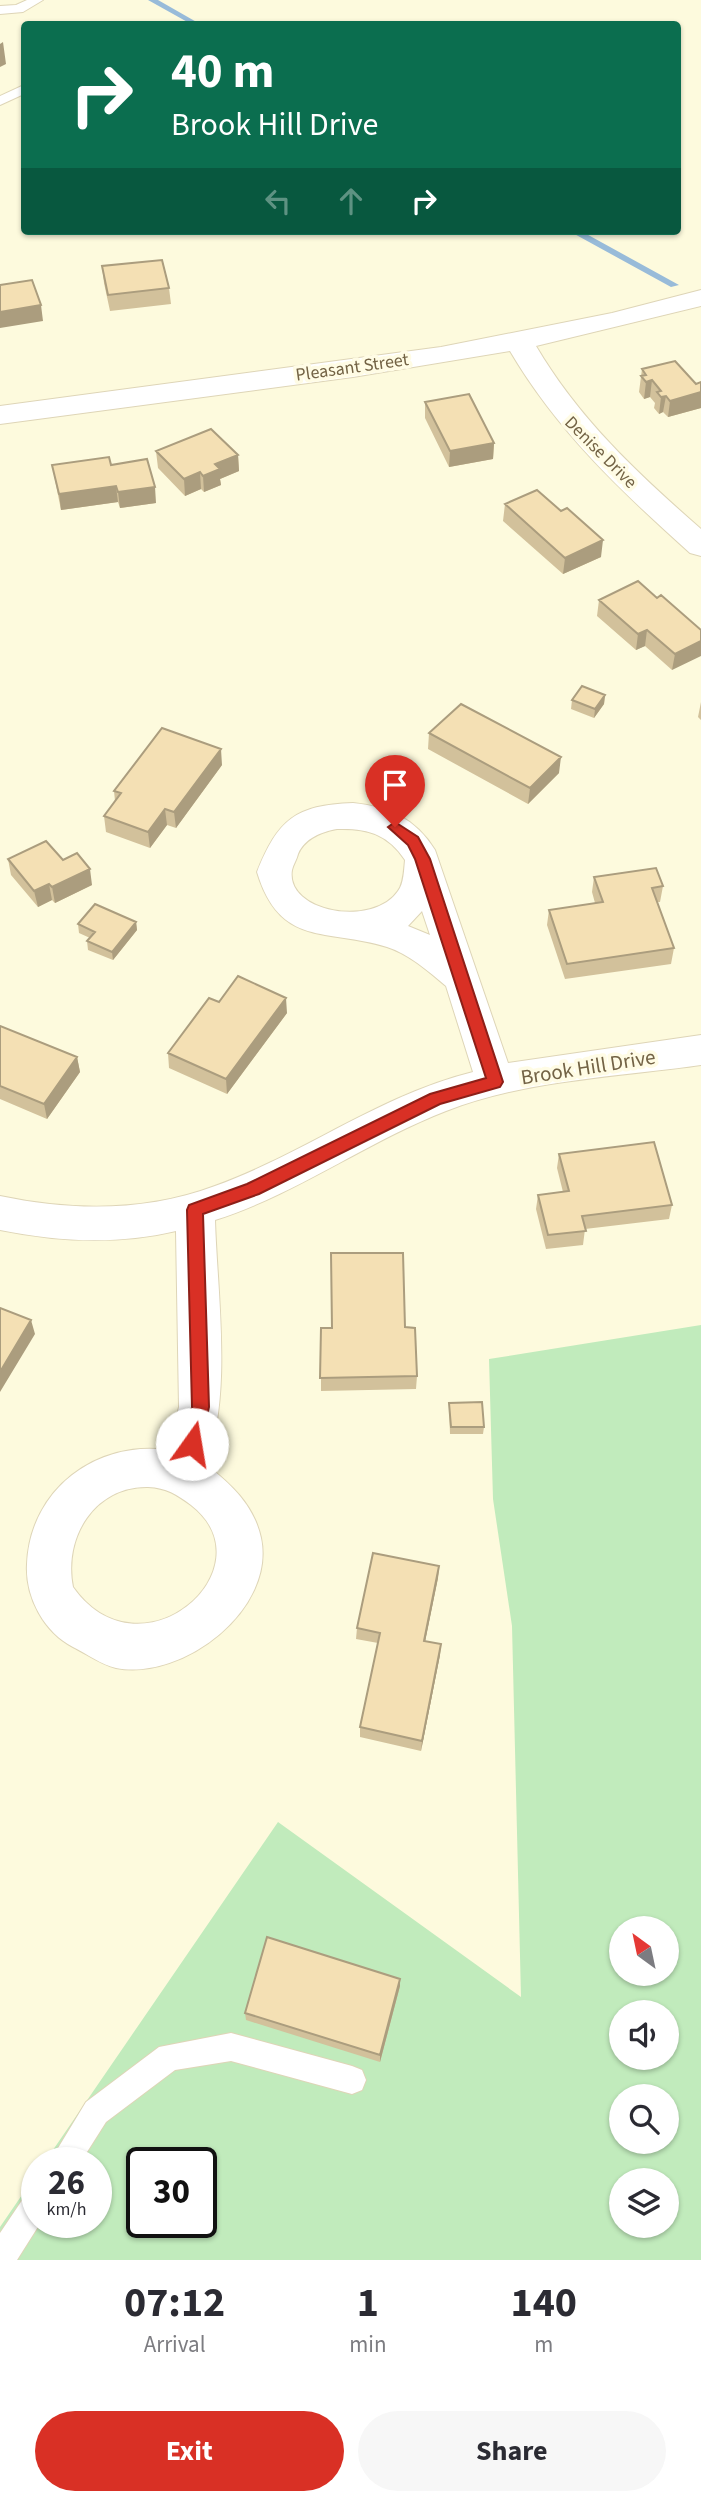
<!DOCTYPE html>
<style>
:root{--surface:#fff;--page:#f7f7f7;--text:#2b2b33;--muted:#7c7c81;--accent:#d93025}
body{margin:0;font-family:"Source Sans 3",sans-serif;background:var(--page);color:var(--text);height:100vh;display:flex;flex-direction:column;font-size:26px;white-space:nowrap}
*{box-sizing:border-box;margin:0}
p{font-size:23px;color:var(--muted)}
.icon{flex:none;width:38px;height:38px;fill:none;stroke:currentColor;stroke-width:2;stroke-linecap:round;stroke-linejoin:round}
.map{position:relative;height:2260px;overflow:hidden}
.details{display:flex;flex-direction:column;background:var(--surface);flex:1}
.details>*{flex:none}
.guide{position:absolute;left:21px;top:21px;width:660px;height:214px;border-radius:7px;box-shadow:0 2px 5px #0004;background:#0b6e4f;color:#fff;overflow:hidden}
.needle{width:46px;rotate:327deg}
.buttons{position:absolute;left:609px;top:1916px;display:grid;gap:14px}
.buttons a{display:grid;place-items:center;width:70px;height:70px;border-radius:50%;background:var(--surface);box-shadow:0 2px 5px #0004;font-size:35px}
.speed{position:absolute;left:21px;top:2147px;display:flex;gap:14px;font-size:35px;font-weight:700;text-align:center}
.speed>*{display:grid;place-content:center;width:91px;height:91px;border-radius:50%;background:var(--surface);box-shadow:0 2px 5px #0004;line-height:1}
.speed small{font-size:18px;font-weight:400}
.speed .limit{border:4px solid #111;border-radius:10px;background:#fff;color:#111}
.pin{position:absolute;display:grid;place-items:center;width:60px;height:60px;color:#fff;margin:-72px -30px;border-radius:50% 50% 50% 0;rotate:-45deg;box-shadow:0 0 7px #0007}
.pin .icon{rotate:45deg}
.me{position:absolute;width:77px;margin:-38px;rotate:13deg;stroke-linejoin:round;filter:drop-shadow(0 0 5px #0008)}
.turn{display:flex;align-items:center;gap:24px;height:147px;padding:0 35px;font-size:32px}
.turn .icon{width:91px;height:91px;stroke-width:2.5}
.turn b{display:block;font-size:49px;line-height:60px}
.lanes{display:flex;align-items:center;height:66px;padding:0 35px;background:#0003;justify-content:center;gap:35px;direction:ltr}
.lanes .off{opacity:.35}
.eta{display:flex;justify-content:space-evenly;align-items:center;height:119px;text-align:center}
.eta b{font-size:42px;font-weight:700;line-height:49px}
.primary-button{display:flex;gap:14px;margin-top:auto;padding:14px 35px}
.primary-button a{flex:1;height:80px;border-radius:42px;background:var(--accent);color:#fff;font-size:28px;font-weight:700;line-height:80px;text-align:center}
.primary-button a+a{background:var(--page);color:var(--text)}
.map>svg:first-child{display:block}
.green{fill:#c1ebbc;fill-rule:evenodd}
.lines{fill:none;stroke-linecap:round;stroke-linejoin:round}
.stream{fill:#98bbd9;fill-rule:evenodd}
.lane-casing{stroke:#ded5b7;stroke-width:2}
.street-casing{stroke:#ded5b7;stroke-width:2}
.lane{fill:#fff;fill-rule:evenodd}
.street{fill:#fff;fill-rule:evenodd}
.wall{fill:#d2c19b}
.shaded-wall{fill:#ab9d7e}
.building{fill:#f4e0b4;stroke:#ab9d7e;stroke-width:2}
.route{fill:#d93025;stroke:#8d1f18;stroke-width:2}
.labels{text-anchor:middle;stroke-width:7;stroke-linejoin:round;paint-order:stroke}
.far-street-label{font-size:18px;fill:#736345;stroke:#fffce5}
.street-label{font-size:21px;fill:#736345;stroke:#fffce5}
</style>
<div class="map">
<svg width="701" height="2260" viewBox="0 0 701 2260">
<rect width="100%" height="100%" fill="#fdfadd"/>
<path class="green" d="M701 1325V2260H0V2227L37 2173V2222H96V2163H44L278 1822 521 1997 512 1626 493 1499 489 1359ZM621 1928H667V1974H621ZM621 2012H667V2058H621ZM621 2096H667V2142H621ZM142 2163H201V2222H142ZM621 2180H667V2226H621Z"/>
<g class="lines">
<path class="stream" d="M148 0H158L200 24H191Z
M569 231H581L679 285 671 287Z"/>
<g class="lane-casing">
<path id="lane" d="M27 0H43L23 12 0 14V6L16 5Z
M24 85V94L0 105V96Z
M231 2033 352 2066 362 2070 366 2080 362 2090 352 2094 231 2061 175 2070 106 2122 80 2163H49L86 2102 159 2047Z
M37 2189V2222H41L17 2260H0V2233L27 2193Z"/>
</g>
<g class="street-casing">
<path id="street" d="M701 290V306L536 346C579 419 638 474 701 529V556L690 553C622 492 557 431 510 351L353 377 0 424V406L441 347 612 313Z
M353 803C389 807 415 818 435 850L508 1063 701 1035V1065C617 1077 525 1080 446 1111 366 1142 297 1194 215 1220 217 1292 233 1399 205 1464 230 1483 254 1505 261 1538 276 1609 183 1681 116 1668 102 1665 87 1654 73 1647 44 1632 25 1597 27 1564 30 1489 97 1440 168 1450L179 1407 176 1231C117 1245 59 1242 0 1230V1196C71 1211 146 1212 215 1186 304 1154 380 1095 473 1072L446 986C428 971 409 954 387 947 326 928 280 948 257 872 278 820 295 805 353 803ZM337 829C367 828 388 834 405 860 404 869 404 884 398 891 373 928 285 912 292 870 293 865 297 859 298 854 305 838 321 832 337 829ZM422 911 430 935 408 926ZM148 1487C167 1488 176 1494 191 1505 272 1568 141 1683 73 1587 63 1537 95 1486 148 1487Z"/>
</g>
<use href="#lane" class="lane"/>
<use href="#street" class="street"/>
</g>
<path class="wall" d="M102 266 169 288 171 304 110 311 104 283Z
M642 369 696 384 701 382V408L668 417 663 412 659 414 654 408 655 403 650 397 644 399 639 392Z
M425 402 494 443 493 459 449 467 425 418Z
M156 451 238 455 239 471 220 479 221 485 204 492 201 489 185 496 158 468Z
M52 465H111L156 503 120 508 118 502 61 510Z
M505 504 601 557 563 574 503 521Z
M657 598 701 630 672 670 645 646 636 650 597 616 599 600Z
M605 695 604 704 594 718 571 709 572 700Z
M701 702V720L698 717Z
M429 733 559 773 528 804 428 749Z
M222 765 176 828 167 825 150 848 106 832 104 816 115 801 114 791Z
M8 859 63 860 92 885 55 903 52 900 38 907 11 875Z
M594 877 663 886 660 902H657L674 948 671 964 565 979 547 925 549 910 595 903 592 892Z
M136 922 137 930 113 960 88 950 87 941 90 938 79 933 78 924Z
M219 1002 287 1013 227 1094 169 1068 168 1053Z
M0 1026 77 1057 80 1072 47 1119 0 1099Z
M559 1154 672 1205 669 1219 585 1229 583 1245 546 1249 536 1209 538 1195 563 1192 557 1168Z
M405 1327 417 1376 416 1389 321 1391V1328Z
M449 1403 484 1427 483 1434H450Z
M439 1566 438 1578 425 1641 440 1655 421 1751 360 1737V1727L378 1643 356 1639 357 1628Z
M400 1979V1986L380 2062 246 2020 245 2013Z"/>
<path class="shaded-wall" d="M3 42 6 64 0 67V44Z
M41 305 43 321 0 328V312Z
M652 380 650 397 644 399 646 382Z
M701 392V408L668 417 670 401Z
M666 396 663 412 659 414 661 397Z
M494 443 493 459 449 467 450 451Z
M238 455 239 471 220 479 221 485 204 492 203 476 215 464Z
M200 472 201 489 185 496 184 479Z
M116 486 118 502 61 510 59 494Z
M155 487 156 503 120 508 118 492Z
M603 540 601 557 563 574 565 558Z
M647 630 645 646 636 650 638 634Z
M701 641V656L672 670 675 654Z
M605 695 604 704 594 718 595 709Z
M221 749 222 765 176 828 174 812Z
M561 757 559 773 528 804 530 788Z
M165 809 167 825 150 848 148 832Z
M90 869 92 885 55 903 52 887Z
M49 884 52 900 38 907 34 891Z
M136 922 137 930 113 960 112 952Z
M286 998 287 1013 227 1094 226 1079Z
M77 1057 80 1072 47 1119 44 1104Z
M31 1320 35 1334 0 1392V1372Z
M439 1566 438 1578 423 1652 424 1641Z
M441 1644 440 1655 421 1751 422 1741Z
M400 1979V1986L380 2062V2055Z"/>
<path class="building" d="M162 260 169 288 108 295 102 266Z
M32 280 41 305 0 312V285Z
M675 361 696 384 701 382V392L670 401 666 396 661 397 657 392 661 391 652 380 646 382 641 376 646 375 642 369Z
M469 394 494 443 450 451 425 402Z
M211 429 238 455 215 464 220 469 203 476 200 472 184 479 156 451Z
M109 457 111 465 147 459 155 487 118 492 116 486 59 494 52 465Z
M537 490 561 511 567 508 603 540 565 558 505 504Z
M638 581 657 598 661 595 701 630V641L675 654 647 630 638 634 599 600Z
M582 686 605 695 595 709 572 700Z
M461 704 561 757 530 788 429 733Z
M162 728 221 749 174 812 165 809 148 832 104 816 121 793 114 791Z
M46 841 63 860 77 853 90 869 52 887 49 884 34 891 8 859Z
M656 868 663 886 652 888 674 948 567 964 549 910 603 902 594 877Z
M95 904 136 922 112 952 87 941 95 932 78 924Z
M238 976 286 998 226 1079 168 1053 209 998 219 1002Z
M0 1026 77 1057 44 1104 0 1086Z
M654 1142 672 1205 582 1216 586 1231 548 1235 538 1195 569 1191 559 1154Z
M331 1253H403L405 1327 415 1328 417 1376 320 1378 321 1328H332Z
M0 1308 31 1320 0 1372Z
M482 1402 484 1427H451L449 1403Z
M373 1553 439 1566 424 1641 441 1644 422 1741 360 1727 380 1633 357 1628Z
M267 1937 400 1979 380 2055 245 2013Z"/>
<path class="route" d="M395 822 418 837 430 859 503 1082 500 1087 440 1104 259 1194 203 1214 209 1407 201 1444 198 1449 192 1452 186 1449 183 1444 192 1407 187 1210 189 1205 247 1184 430 1094 486 1078 415 859 408 845 388 827Z"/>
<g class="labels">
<g class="far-street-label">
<text transform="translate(352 367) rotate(-8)" y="6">Pleasant Street</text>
<text transform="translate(601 452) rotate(45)" y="6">Denise Drive</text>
</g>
<g class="street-label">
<text transform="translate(588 1067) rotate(-9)" y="7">Brook Hill Drive</text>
</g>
</g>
</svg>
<div class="buttons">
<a><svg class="needle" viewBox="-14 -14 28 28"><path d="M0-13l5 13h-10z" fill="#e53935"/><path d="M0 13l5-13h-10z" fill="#7c7c81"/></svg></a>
<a><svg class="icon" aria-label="sound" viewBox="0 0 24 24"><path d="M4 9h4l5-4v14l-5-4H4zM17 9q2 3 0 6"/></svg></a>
<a><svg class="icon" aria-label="search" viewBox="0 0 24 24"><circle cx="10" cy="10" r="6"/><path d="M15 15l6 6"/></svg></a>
<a><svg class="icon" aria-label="layers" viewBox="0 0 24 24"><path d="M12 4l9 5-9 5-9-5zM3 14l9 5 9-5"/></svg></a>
</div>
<div class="speed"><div>26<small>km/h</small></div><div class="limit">30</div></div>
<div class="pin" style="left:395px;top:827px;background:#d93025"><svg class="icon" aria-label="arrive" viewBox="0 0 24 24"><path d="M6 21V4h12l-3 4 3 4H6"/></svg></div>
<svg class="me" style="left:192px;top:1444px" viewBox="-20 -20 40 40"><circle r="19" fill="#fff"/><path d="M0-13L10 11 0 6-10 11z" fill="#d93025"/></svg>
<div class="guide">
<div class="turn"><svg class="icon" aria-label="right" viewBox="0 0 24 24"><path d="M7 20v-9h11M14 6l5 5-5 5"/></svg><div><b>40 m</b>Brook Hill Drive</div></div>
<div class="lanes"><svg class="icon off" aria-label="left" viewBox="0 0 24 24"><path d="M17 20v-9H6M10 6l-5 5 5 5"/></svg><svg class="icon off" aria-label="ahead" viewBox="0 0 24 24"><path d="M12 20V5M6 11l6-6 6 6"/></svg><svg class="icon" aria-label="right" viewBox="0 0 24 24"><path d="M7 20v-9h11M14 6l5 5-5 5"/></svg></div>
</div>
</div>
<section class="details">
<div class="eta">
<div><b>07:12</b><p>Arrival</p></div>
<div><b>1</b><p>min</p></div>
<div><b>140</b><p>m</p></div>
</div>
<div class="primary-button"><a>Exit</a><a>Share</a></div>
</section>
